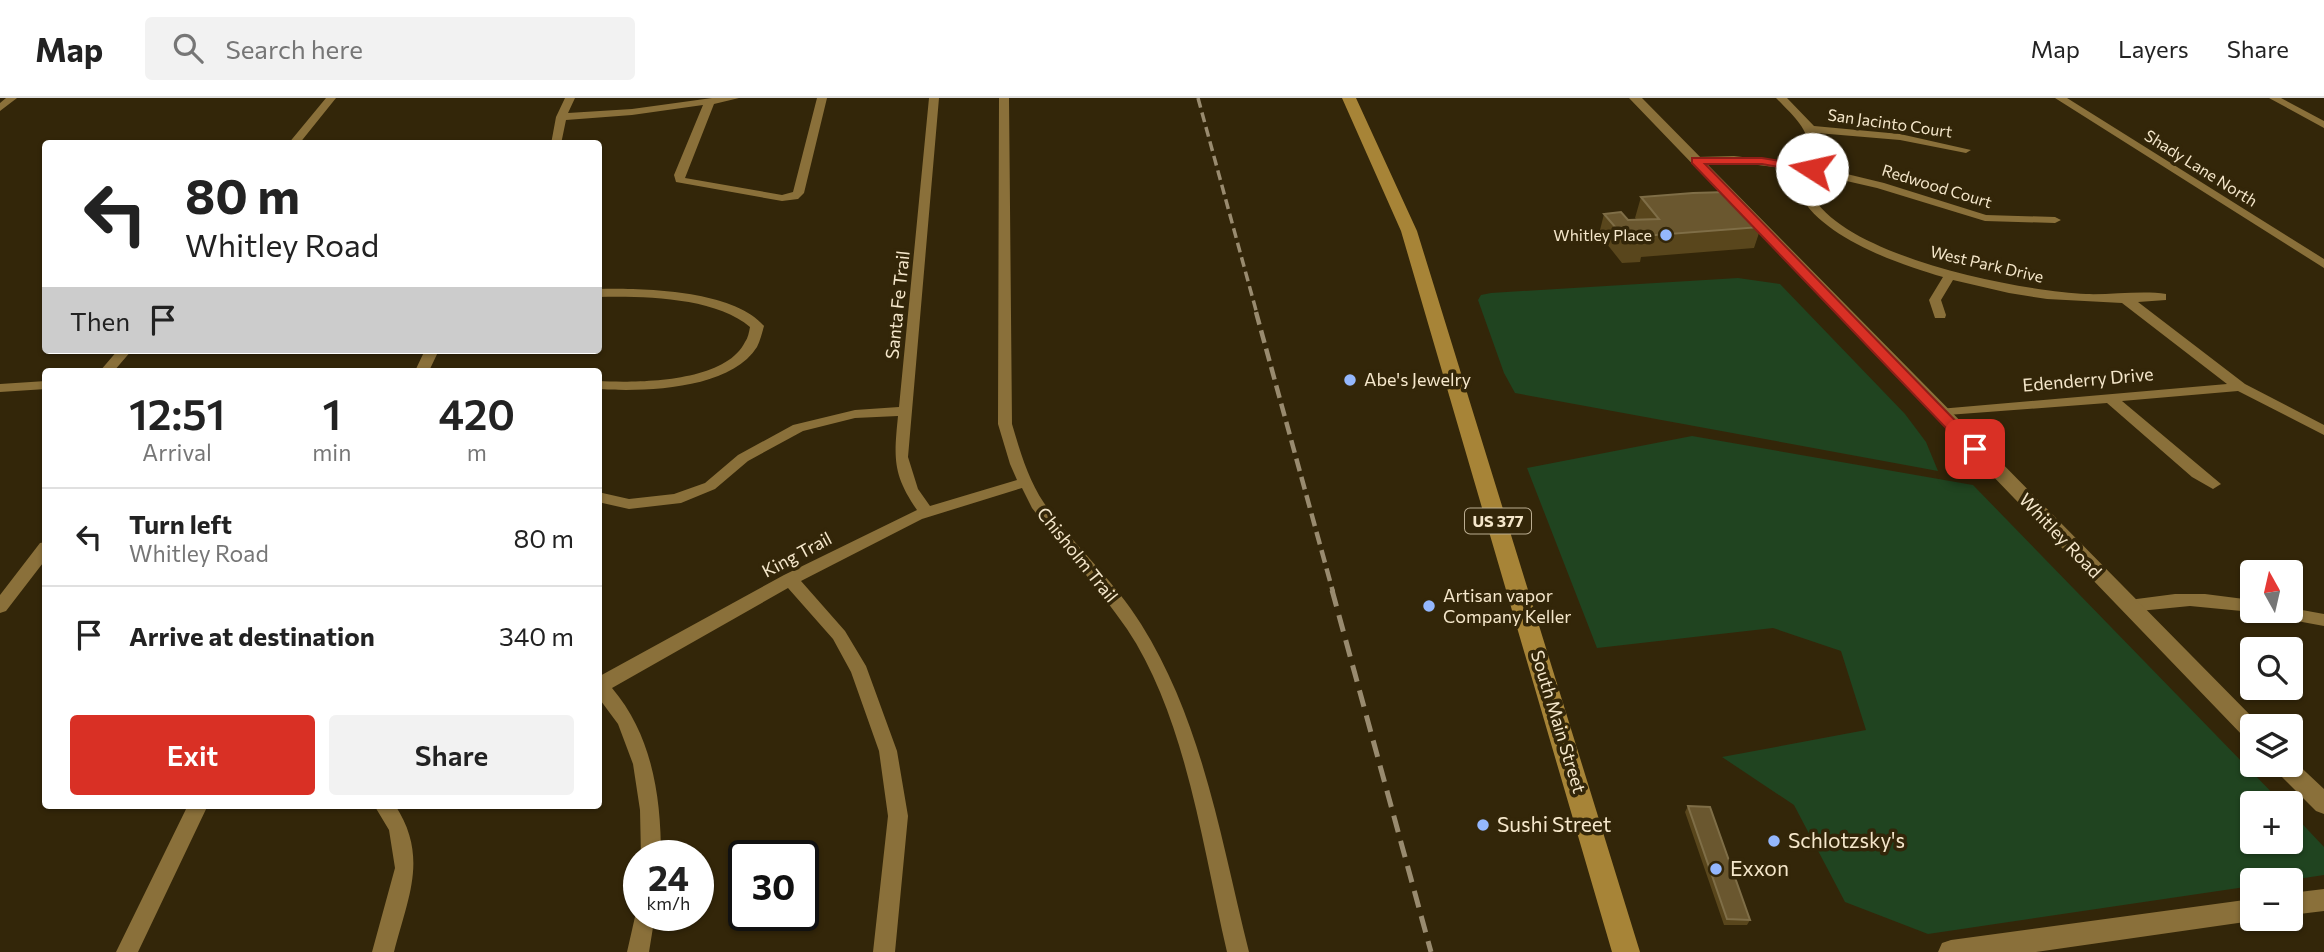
<!DOCTYPE html>
<meta charset="utf-8">
<style>
:root{--surface:#fff;--page:#f2f2f2;--text:#222;--muted:#767676;--line:#e0e0e0;--accent:#d93025}
body{margin:0;font-family:Commissioner,sans-serif;background:var(--page);color:var(--text);height:100vh;display:flex;flex-direction:column;font-size:26px;white-space:nowrap}
*{box-sizing:border-box;margin:0}
p{font-size:23px;color:var(--muted)}
.icon{flex:none;width:38px;height:38px;fill:none;stroke:currentColor;stroke-width:2;stroke-linecap:round;stroke-linejoin:round}
.map{position:relative;flex:1;overflow:hidden}
.sheet{position:absolute;left:42px;top:270px;width:560px;height:441px;display:flex;flex-direction:column;background:var(--surface);border-radius:7px;box-shadow:0 2px 5px #0004}
.sheet>*{flex:none}
.hud{position:absolute;left:42px;top:42px;width:560px;height:214px;border-radius:7px;box-shadow:0 2px 5px #0004;background:#fff;color:var(--text);overflow:hidden}
.needle{width:46px;rotate:352deg}
.tools{position:absolute;left:2240px;top:462px;display:grid;gap:14px}
.tools a{display:grid;place-items:center;width:63px;height:63px;border-radius:7px;background:var(--surface);box-shadow:0 2px 5px #0004;font-size:35px}
.speed{position:absolute;left:623px;top:742px;display:flex;gap:14px;font-size:35px;font-weight:700;text-align:center}
.speed>*{display:grid;place-content:center;width:91px;height:91px;border-radius:50%;background:var(--surface);box-shadow:0 2px 5px #0004;line-height:1}
.speed small{font-size:18px;font-weight:400}
.speed .limit{border:4px solid #111;border-radius:10px;background:#fff;color:#111}
.pin{position:absolute;display:grid;place-items:center;width:60px;height:60px;color:#fff;margin:-30px;border-radius:14px;box-shadow:0 4px 10px #0006}
.me{position:absolute;width:77px;margin:-38px;rotate:280deg;stroke-linejoin:round;filter:drop-shadow(0 0 5px #0008)}
.turn{display:flex;align-items:center;gap:24px;height:147px;padding:0 28px;font-size:32px}
.turn .icon{width:91px;height:91px;stroke-width:2.5}
.turn b{display:block;font-size:49px;line-height:60px}
.then{display:flex;align-items:center;height:66px;padding:0 28px;background:#0003;gap:14px;font-size:26px}
.eta{display:flex;justify-content:space-evenly;align-items:center;height:119px;text-align:center}
.eta b{font-size:42px;font-weight:600;line-height:49px}
.primary-button{display:flex;gap:14px;margin-top:auto;padding:14px 28px}
.primary-button a{flex:1;height:80px;border-radius:7px;background:var(--accent);color:#fff;font-size:28px;font-weight:600;line-height:80px;text-align:center}
.primary-button a+a{background:var(--page);color:var(--text)}
ul{padding:0;list-style:none}
li{display:flex;align-items:center;gap:21px;height:98px;padding:0 28px;border-top:2px solid var(--line)}
li div{flex:1}
li b{display:block;font-size:26px}
li em{font-style:normal}
header{display:flex;align-items:center;gap:42px;box-sizing:border-box;height:98px;padding:0 35px;background:var(--surface);border-bottom:2px solid var(--line)}
header strong{font-size:33px}
nav{display:flex;gap:38px;margin-inline-start:auto;font-size:24px}
.search{width:490px;height:63px;background:var(--page);display:flex;align-items:center;gap:18px;box-sizing:border-box;padding:0 24px;border-radius:7px;color:var(--muted);font-size:26px}
.map>svg:first-child{display:block}
.green{fill:#204420}
.lines{fill:none;stroke-linecap:round;stroke-linejoin:round}
.minor{fill:#8a703a;fill-rule:evenodd}
.tertiary{fill:#8a703a;fill-rule:evenodd}
.primary{fill:#a78437;fill-rule:evenodd}
.rail-far2{stroke:#998b6f;stroke-width:3.5;stroke-dasharray:10 5;stroke-linecap:butt}
.rail-far1{stroke:#998b6f;stroke-width:4.5;stroke-dasharray:13 6;stroke-linecap:butt}
.rail{stroke:#998b6f;stroke-width:5;stroke-dasharray:17 9;stroke-linecap:butt}
.wall{fill:#59461c}
.building{fill:#6a572f;stroke:#7f6e47;stroke-width:2}
.route{fill:#d93025;stroke:#8d1f18;stroke-width:2}
.poi-dot{fill:#94b7fd;stroke:#332609;stroke-width:2.5}
.labels{text-anchor:middle;stroke-width:7;stroke-linejoin:round;paint-order:stroke}
.far-street-label{font-size:16px;fill:#f5e7cb;stroke:#332609}
.far-poi-label{font-size:16px;fill:#f5e7cb;stroke:#332609;text-anchor:end}
.shield{fill:#332609;stroke:#bbad91;stroke-width:2}
.shield-label{font-size:16px;font-weight:bold;fill:#f5e7cb}
.street-label{font-size:18px;fill:#f5e7cb;stroke:#332609}
.poi-label{font-size:18px;fill:#f5e7cb;stroke:#332609;text-anchor:start}
.near-poi-label{font-size:21px;fill:#f5e7cb;stroke:#332609;text-anchor:start}
</style>
<header>
<strong>Map</strong>
<div class="search"><svg class="icon" aria-label="search" viewBox="0 0 24 24"><circle cx="10" cy="10" r="6"/><path d="M15 15l6 6"/></svg>Search here</div>
<nav><a>Map</a><a>Layers</a><a>Share</a></nav>
</header>
<div class="map">
<svg width="2324" height="854" viewBox="0 0 2324 854">
<rect width="100%" height="100%" fill="#332609"/>
<path class="green" d="M1738 180 1780 186 1905 316 1926 344 1938 373 1515 295 1504 275 1478 202 1481 197 1491 195Z
M1692 338 1973 387 2282 705H2252V744H2291V714L2324 749V777L2291 782H2252V788L1928 836 1845 804 1794 707 1722 659 1866 632 1841 553 1773 530 1597 550 1527 370Z"/>
<g class="lines">
<path class="minor" d="M6 0H17L0 13V5Z
M326 0H336L299 46H288Z
M565 0H575L568 15 632 11 712 0H739L714 6 685 80 782 97 793 94 817 0H827L804 95 798 101 782 103 676 84 674 77 703 7 632 17 566 22 561 46H551L556 19Z
M929 0H939L908 359 918 391 930 408 1017 382 1010 366 998 326 999 0H1009L1012 326C1020 353 1028 381 1044 405 1073 447 1114 482 1141 526 1203 625 1221 742 1249 854H1227C1203 751 1186 619 1127 531 1098 489 1063 450 1032 410L1022 390 922 421 801 483 845 533 866 568 897 653 908 718 895 854H873L888 718 879 653 851 574 833 541 788 490 612 590C652 637 661 698 661 758H641L640 712 633 666 618 626 598 599V579L784 477 917 412C892 376 894 359 898 318L855 320 803 333 748 363 715 391 681 405 629 411 598 404V394L629 401 674 396 705 385 738 357 793 327 855 312 899 309Z
M1776 0H1787L1814 28 1900 36 1971 52 1966 55 1900 42 1817 35 1821 54 1818 69 1884 85 1986 117 2055 119 2061 122 2055 125 1985 123 1877 90 1816 76 1812 97C1845 159 2020 193 2086 196 2111 197 2143 192 2166 196V202L2138 204 2245 286 2324 327V337L2238 293 2122 303 2221 386 2213 391 2192 379 2107 305 1934 318 1932 315 1934 312 1939 311 2227 286 2122 205 2047 201 2009 195 1953 182 1941 202 1946 217 1945 220H1935L1929 202 1943 179C1898 166 1823 140 1800 97L1806 73 1734 64H1692L1691 62 1696 59 1734 58 1808 67C1815 35 1796 21 1776 0Z
M2055 0H2067L2324 161V170Z
M2269 0H2281L2324 23V30Z
M598 191C643 190 733 192 764 228 762 235 760 243 757 249 730 292 643 294 598 291V283C637 285 725 285 745 244 748 240 749 234 750 229 715 199 643 198 598 199Z
M118 252H132L114 273H100Z
M425 252H439L429 273H415Z
M46 283V291L0 294V286Z
M46 444V461L6 513 0 515V497L40 445Z
M2175 496H2205L2252 502V513H2256L2252 514 2190 508 2129 514 2123 512 2121 508 2123 504 2129 502Z
M2291 510 2324 516V528L2276 519 2270 517 2268 513H2291Z
M188 707H208L138 854H116Z
M374 707H395C429 759 408 799 394 854H372L395 770 389 732Z
M637 810H639V817H655L649 854H627Z"/>
<path class="tertiary" d="M1629 0H1642L2260 627 2252 628V642L2244 639Z
M2291 660 2324 691V716L2316 713 2277 674 2273 667H2291Z
M2324 791V813L2291 817V795Z
M2252 801V821H2259L2252 823 2036 854H1938L1942 845 1951 842Z"/>
<path class="primary" d="M1342 0H1356L1417 133 1640 854H1612L1401 133Z"/>
<path class="rail-far2" d="M1198 0 1257 216"/>
<path class="rail-far1" d="M1256 214 1333 494"/>
<path class="rail" d="M1332 492 1431 854"/>
</g>
<path class="wall" d="M1641 99 1761 129 1754 150 1641 159 1640 164 1622 165 1599 136 1604 116 1628 122H1637L1635 120Z
M1688 708 1750 822 1747 827H1724L1685 714Z"/>
<path class="building" d="M1727 94 1761 129 1642 138 1646 142 1628 144 1604 116 1621 114 1628 122 1659 121 1641 99 1693 95Z
M1688 708 1710 709 1750 822 1727 821Z"/>
<path class="route" d="M1692 60H1762L1816 69 1817 71 1812 75 1762 66H1705L1980 348V355H1970L1692 65Z"/>
<g class="poi-dot">
<circle cx="1666" cy="137" r="7"/>
<circle cx="1350" cy="282" r="7"/>
<circle cx="1429" cy="508" r="7"/>
<circle cx="1483" cy="727" r="7"/>
<circle cx="1774" cy="743" r="7"/>
<circle cx="1716" cy="771" r="7"/>
</g>
<g class="labels">
<g class="far-street-label">
<text transform="translate(1890 25) rotate(8)" y="6">San Jacinto Court</text>
<text transform="translate(2201 70) rotate(32)" y="6">Shady Lane North</text>
<text transform="translate(1937 88) rotate(17)" y="6">Redwood Court</text>
<text transform="translate(1987 166) rotate(13)" y="6">West Park Drive</text>
</g>
<g class="far-poi-label">
<text x="1652" y="143">Whitley Place</text>
</g>
<rect class="shield" x="1465" y="410.5" width="66" height="25" rx="5"/>
<g class="shield-label">
<text x="1498" y="429">US 377</text>
</g>
<g class="street-label">
<text transform="translate(898 207) rotate(-84)" y="6">Santa Fe Trail</text>
<text transform="translate(2088 282) rotate(-5)" y="6">Edenderry Drive</text>
<text transform="translate(2060 438) rotate(46)" y="6">Whitley Road</text>
<text transform="translate(797 457) rotate(-28)" y="6">King Trail</text>
<text transform="translate(1077 457) rotate(51)" y="6">Chisholm Trail</text>
<text transform="translate(1558 624) rotate(73)" y="6">South Main Street</text>
</g>
<g class="poi-label">
<text x="1364" y="288">Abe's Jewelry</text>
<text x="1443" y="504">Artisan vapor<tspan x="1443" dy="21">Company Keller</tspan></text>
</g>
<g class="near-poi-label">
<text x="1497" y="734">Sushi Street</text>
<text x="1788" y="750">Schlotzsky's</text>
<text x="1730" y="778">Exxon</text>
</g>
</g>
</svg>
<div class="tools">
<a><svg class="needle" viewBox="-14 -14 28 28"><path d="M0-13l5 13h-10z" fill="#e53935"/><path d="M0 13l5-13h-10z" fill="#767676"/></svg></a>
<a><svg class="icon" aria-label="search" viewBox="0 0 24 24"><circle cx="10" cy="10" r="6"/><path d="M15 15l6 6"/></svg></a>
<a><svg class="icon" aria-label="layers" viewBox="0 0 24 24"><path d="M12 4l9 5-9 5-9-5zM3 14l9 5 9-5"/></svg></a>
<a>+</a>
<a>−</a>
</div>
<div class="speed"><div>24<small>km/h</small></div><div class="limit">30</div></div>
<div class="pin" style="left:1975px;top:351px;background:#d93025"><svg class="icon" aria-label="arrive" viewBox="0 0 24 24"><path d="M6 21V4h12l-3 4 3 4H6"/></svg></div>
<svg class="me" style="left:1812px;top:71px" viewBox="-20 -20 40 40"><circle r="19" fill="#fff"/><path d="M0-13L10 11 0 6-10 11z" fill="#d93025"/></svg>
<div class="hud">
<div class="turn"><svg class="icon" aria-label="left" viewBox="0 0 24 24"><path d="M17 20v-9H6M10 6l-5 5 5 5"/></svg><div><b>80 m</b>Whitley Road</div></div>
<div class="then">Then<svg class="icon" aria-label="arrive" viewBox="0 0 24 24"><path d="M6 21V4h12l-3 4 3 4H6"/></svg></div>
</div>
<section class="sheet">
<div class="eta">
<div><b>12:51</b><p>Arrival</p></div>
<div><b>1</b><p>min</p></div>
<div><b>420</b><p>m</p></div>
</div>
<ul>
<li><svg class="icon" aria-label="left" viewBox="0 0 24 24"><path d="M17 20v-9H6M10 6l-5 5 5 5"/></svg><div><b>Turn left</b><p>Whitley Road</p></div><em>80 m</em></li>
<li><svg class="icon" aria-label="arrive" viewBox="0 0 24 24"><path d="M6 21V4h12l-3 4 3 4H6"/></svg><div><b>Arrive at destination</b></div><em>340 m</em></li>
</ul>
<div class="primary-button"><a>Exit</a><a>Share</a></div>
</section>
</div>
